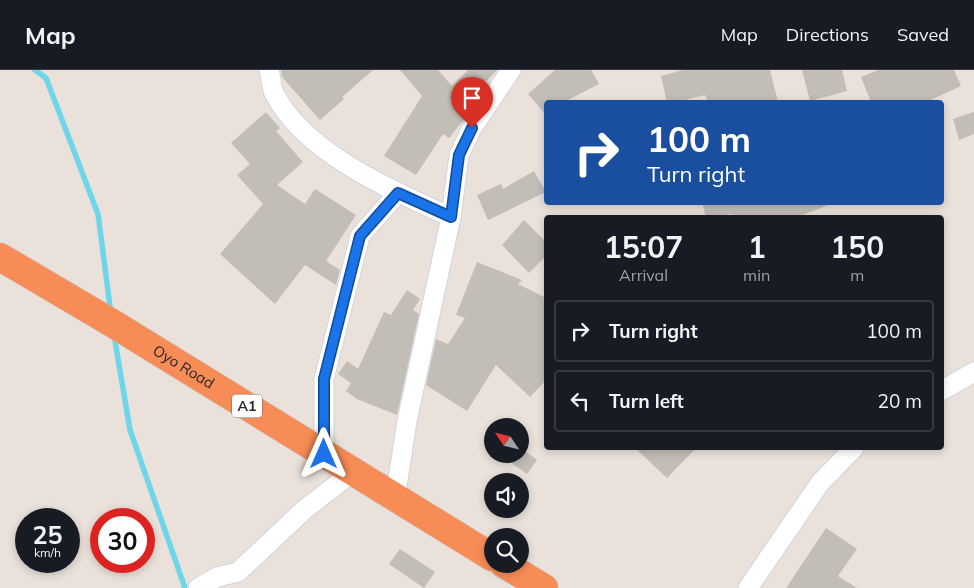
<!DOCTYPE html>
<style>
:root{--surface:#171b24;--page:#242831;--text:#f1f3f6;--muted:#9ea1a6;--line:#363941}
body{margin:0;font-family:Mulish,sans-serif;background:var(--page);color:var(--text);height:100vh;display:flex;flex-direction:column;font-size:19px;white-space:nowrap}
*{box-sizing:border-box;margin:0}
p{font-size:16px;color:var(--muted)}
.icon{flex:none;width:28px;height:28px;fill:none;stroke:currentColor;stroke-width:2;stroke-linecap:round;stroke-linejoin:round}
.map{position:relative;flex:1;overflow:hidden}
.drawer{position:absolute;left:544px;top:145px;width:400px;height:235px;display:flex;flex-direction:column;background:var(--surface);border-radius:5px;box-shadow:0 2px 8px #0003}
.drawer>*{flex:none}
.hud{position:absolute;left:544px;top:30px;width:400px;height:105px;border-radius:5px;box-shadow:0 2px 8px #0003;background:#1a4fa0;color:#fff;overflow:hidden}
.needle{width:32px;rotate:305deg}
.tools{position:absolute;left:484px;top:348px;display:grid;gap:10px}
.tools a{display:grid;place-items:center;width:45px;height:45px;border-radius:50%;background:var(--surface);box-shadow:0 2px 8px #0003;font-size:25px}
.speed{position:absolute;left:15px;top:438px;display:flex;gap:10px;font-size:25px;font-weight:700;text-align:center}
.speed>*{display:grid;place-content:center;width:65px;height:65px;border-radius:50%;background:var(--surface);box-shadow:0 2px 8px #0003;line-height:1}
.speed small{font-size:12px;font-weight:400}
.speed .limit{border:8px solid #d22;background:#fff;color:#111}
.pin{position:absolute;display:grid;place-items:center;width:42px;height:42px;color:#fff;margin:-51px -21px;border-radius:50% 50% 50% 0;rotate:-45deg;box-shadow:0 0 5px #0007}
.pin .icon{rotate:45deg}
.me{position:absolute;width:55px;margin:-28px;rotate:0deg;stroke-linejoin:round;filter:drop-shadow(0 0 4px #0008)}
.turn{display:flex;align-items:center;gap:18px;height:105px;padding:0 20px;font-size:22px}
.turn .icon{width:65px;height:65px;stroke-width:2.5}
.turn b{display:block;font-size:35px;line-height:42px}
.eta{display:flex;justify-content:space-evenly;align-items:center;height:85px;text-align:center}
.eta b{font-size:30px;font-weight:700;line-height:35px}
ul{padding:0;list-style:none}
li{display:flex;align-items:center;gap:15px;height:62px;margin:0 10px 8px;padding:0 10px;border:2px solid var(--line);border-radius:5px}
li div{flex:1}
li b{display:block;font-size:19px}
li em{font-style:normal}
header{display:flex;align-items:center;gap:30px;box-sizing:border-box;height:70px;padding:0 25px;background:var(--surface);border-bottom:1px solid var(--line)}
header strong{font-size:24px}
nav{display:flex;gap:28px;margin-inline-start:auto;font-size:18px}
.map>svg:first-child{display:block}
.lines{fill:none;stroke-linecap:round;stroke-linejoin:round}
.stream{stroke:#6fd6ea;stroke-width:5.5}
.building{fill:#c2bdb6}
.street-casing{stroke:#cfd4e1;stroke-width:21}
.highway-casing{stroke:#c3c3c3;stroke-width:29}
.street{stroke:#fff;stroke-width:19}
.highway{stroke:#f88c57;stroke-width:28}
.route-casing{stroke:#114b97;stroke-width:12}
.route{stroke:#1a73e8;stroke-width:9}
.labels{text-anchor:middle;stroke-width:4;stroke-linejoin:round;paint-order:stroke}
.shield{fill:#fff;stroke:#686868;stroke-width:1}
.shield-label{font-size:14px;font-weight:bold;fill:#282828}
.street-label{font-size:15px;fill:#282828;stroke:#fff}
</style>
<header>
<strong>Map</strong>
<nav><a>Map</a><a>Directions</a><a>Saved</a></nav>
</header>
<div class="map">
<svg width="974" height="518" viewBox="0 0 974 518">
<rect width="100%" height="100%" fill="#eae1da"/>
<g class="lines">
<path class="stream" d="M35 0 46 8 98 144 111 244
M114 265 130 360 185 518"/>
</g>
<path class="building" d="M281 0H373L342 27 344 29 320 50 282 7Z
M400 0H438L452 16 468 0H497L464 35 471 40 466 47 449 68 443 64 416 105 384 86 422 26Z
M555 0H591L599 14 564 32H546V45L528 24Z
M683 0H770L778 32H708L705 25 677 32H667L661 6Z
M802 0H842L847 21 810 31Z
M878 0H954L961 16 926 32H871L861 7Z
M266 42 280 58 276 61 303 92 277 115 305 134 315 119 356 145 326 191 340 200 336 215 305 195 275 234 220 184 263 134 237 105 250 94 231 73Z
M974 42V64L959 70 953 49Z
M534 101 546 122 488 150 477 125 501 114 503 119Z
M702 132H831V134L795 148H731V144L706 148Z
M524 150 546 172V186L529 203 502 175Z
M477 192 522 210 518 214 546 228V310L530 327 496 295 467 341 426 315 436 269 448 274 465 248 456 245Z
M407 220 420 229 413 240 419 244 397 345 357 329 346 321 351 313 338 304 347 291 358 299 384 242 391 245Z
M520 377 537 390 527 404 499 384H520Z
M635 378H696L667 408Z
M826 458 857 479 838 506 857 518H786Z
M400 479 435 502 424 518 389 494Z"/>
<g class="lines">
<g class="street-casing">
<path id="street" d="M269 0C271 7 271 16 274 23 304 83 393 121 451 147
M941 321 974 302
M324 384V309L360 166 398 123
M395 429 407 351 451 147 459 85 472 58 511 0
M198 518 217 507 238 502 305 439 353 402
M748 518 820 413 854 378"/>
</g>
<g class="highway-casing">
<g id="highway">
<path id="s1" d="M0 187 112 253 492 487"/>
<path d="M504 494 544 518"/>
</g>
</g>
<use href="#street" class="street"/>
<use href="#highway" class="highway"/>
</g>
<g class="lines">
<g class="route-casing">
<path id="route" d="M324 384V309L360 166 398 123 451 147 459 85 472 58"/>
</g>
<use href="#route" class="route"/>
</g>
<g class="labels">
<rect class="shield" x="232" y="324.5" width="30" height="23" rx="4"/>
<g class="shield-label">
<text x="247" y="341">A1</text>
</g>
<g class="street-label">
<text dy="5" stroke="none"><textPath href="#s1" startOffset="214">Oyo Road</textPath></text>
</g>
</g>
</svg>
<div class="tools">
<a><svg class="needle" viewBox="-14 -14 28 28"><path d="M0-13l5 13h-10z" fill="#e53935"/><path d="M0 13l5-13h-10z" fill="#9ea1a6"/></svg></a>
<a><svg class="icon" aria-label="sound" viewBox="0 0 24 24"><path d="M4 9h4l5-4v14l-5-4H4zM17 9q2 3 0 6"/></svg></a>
<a><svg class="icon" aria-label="search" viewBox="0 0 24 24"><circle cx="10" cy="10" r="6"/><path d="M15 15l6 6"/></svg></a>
</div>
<div class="speed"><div>25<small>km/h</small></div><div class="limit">30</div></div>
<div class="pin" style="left:472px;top:58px;background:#d93025"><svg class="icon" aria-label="arrive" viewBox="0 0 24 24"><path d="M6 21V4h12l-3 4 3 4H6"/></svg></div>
<svg class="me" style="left:324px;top:384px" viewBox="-20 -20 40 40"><path d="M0-17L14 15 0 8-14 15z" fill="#1a73e8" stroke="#fff" stroke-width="4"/></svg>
<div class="hud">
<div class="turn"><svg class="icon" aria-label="right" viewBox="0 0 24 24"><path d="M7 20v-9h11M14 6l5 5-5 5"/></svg><div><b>100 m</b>Turn right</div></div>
</div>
<section class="drawer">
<div class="eta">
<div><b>15:07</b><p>Arrival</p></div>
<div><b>1</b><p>min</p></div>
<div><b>150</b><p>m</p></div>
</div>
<ul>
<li><svg class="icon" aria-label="right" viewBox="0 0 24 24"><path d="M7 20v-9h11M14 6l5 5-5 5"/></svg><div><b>Turn right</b></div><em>100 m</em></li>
<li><svg class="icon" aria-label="left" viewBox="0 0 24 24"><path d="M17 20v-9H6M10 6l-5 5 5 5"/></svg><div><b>Turn left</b></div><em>20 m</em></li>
</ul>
</section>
</div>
